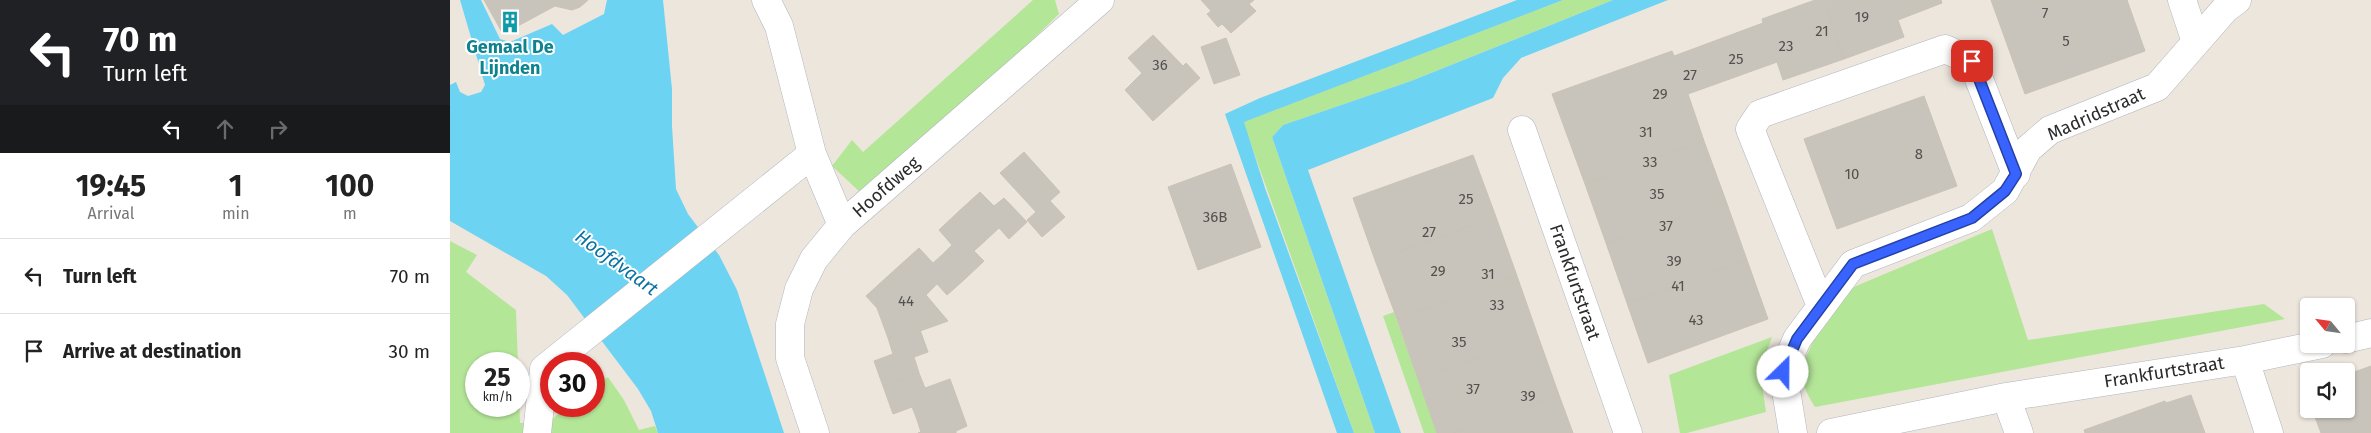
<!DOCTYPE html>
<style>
:root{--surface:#fff;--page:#f2f2f2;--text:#222;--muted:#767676;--line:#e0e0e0}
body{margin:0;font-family:"Fira Sans",sans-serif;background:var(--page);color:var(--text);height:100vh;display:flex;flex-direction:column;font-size:19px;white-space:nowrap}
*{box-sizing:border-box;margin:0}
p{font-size:16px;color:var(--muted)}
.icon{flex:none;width:28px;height:28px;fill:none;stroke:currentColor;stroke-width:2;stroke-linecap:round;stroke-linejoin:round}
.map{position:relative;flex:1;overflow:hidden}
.panel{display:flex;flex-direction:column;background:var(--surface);width:450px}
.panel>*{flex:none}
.guide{background:#202124;color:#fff;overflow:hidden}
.needle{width:32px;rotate:299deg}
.tools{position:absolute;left:1850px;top:298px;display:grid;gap:10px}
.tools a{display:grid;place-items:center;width:55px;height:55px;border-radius:5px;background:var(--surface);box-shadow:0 1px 4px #0004;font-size:25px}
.speed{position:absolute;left:15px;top:352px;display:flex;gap:10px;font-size:25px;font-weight:700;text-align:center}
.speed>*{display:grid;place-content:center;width:65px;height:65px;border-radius:50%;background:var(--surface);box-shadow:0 1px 4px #0004;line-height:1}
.speed small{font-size:12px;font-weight:400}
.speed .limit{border:8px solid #d22;background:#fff;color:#111}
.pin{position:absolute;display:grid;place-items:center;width:42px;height:42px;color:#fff;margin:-21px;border-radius:10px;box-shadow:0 2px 8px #0006}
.me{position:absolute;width:55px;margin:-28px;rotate:23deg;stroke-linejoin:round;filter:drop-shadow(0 0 4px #0008)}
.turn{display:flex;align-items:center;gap:18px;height:105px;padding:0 20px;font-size:22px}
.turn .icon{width:65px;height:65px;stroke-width:2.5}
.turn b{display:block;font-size:35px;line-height:42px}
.lanes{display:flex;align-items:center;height:48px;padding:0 20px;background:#0003;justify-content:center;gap:25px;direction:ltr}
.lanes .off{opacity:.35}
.eta{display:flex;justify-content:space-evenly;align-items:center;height:85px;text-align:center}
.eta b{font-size:30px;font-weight:700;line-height:35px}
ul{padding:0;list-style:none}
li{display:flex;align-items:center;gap:15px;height:75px;padding:0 20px;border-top:1px solid var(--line)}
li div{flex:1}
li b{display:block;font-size:19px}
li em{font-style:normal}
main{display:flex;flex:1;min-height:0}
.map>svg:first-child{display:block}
.green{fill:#b4e698}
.water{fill:#6dd3f3}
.building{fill:#c9c4bb;stroke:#c9c2b6}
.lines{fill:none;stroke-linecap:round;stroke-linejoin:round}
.minor-casing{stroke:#b1b4bf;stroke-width:29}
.minor{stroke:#fff;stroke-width:28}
.route-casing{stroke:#2440a6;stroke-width:12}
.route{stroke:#3863ff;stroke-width:9}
.labels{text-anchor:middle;stroke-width:4;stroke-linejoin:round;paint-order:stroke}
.number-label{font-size:15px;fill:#52514f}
.culture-label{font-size:18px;font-weight:bold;fill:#0d838f;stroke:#fff}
.street-label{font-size:18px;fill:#2b2b2b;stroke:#fff}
.water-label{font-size:19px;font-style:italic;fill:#0971a1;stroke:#fff}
</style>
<main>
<section class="panel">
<div class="guide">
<div class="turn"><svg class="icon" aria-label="left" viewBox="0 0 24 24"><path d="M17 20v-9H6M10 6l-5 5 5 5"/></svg><div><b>70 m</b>Turn left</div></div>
<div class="lanes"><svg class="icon" aria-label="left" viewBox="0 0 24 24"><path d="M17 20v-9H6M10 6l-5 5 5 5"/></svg><svg class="icon off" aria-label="ahead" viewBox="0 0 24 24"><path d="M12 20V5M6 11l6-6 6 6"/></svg><svg class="icon off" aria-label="right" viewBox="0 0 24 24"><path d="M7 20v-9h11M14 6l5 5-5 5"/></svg></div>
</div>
<div class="eta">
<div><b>19:45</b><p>Arrival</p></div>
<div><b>1</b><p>min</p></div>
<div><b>100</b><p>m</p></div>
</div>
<ul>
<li><svg class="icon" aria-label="left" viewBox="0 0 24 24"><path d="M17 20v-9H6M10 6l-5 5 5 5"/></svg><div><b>Turn left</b></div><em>70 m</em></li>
<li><svg class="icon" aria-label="arrive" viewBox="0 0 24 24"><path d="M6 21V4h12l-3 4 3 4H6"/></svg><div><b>Arrive at destination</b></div><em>30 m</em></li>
</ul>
</section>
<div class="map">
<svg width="1921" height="433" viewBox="0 0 1921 433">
<rect width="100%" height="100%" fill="#ede6dd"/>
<path class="green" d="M583 0H605L609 14 539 82 412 194 382 166 402 140 413 152Z
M1113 0H1163L961 81 833 125 822 137 925 433H904L793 122Z
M1542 229 1578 340 1814 304 1835 319 1365 407C1358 396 1351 384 1353 371 1355 351 1377 313 1390 298 1395 293 1401 290 1406 286Z
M0 241 27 255 16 272 66 310 68 364H26V406H69V390L70 423H98L117 406H144V387L158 377 174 400 189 430 205 426 208 433H0Z
M944 312 987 433H974L933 316Z
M1322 337 1314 359 1311 378 1316 412 1237 433H1230L1219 375Z"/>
<path class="water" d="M10 0H31L50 39 60 42 102 24 113 35 154 14 157 0H213L222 89V126L226 189 238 214 269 255 287 290 334 433H208L201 411 188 389 117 295 96 276 0 221V85L6 82 10 92 18 96 31 92 35 85Z
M1067 0H1113L794 122 815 188 904 433H887L775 114 810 98Z
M1163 0H1218L1071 58 1053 78 1043 98 858 170 951 433H925L822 137 833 125 961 81Z"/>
<path class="building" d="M34 0H138L130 7 122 10 105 6 53 34Z
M751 0H804L799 4 806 11 781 33 772 24 768 27 757 14 761 11Z
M1365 0H1373L1394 59 1333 80 1327 62 1238 94 1254 141 1135 184 1102 94 1222 51 1224 56 1313 23 1312 19Z
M1373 0H1491L1492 3 1448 20 1454 37 1394 59Z
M1541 0H1677L1695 51 1575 94Z
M703 35 733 66 736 63 750 78 703 121 675 90 692 73 678 58Z
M776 38 790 75 764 84 751 47Z
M1474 96 1507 186 1387 229 1354 139Z
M1254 141 1276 201 1156 243 1135 184Z
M574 152 610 192 600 201 615 217 592 237 577 220 586 212 550 173Z
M1023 155 1046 217 925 260 903 198Z
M781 164 811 247 748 270 718 187Z
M530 192 544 206 554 198 577 222 559 239 549 228 535 241 508 212Z
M1276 201 1297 260 1177 303 1156 243Z
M508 212 535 241 524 251 534 261 515 279 492 255 502 245 489 230Z
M1046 217 1067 276 947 319 925 260Z
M469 248 483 263 492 255 515 279 497 295 487 284 476 295 449 266Z
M1297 260 1318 319 1198 363 1177 303Z
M449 266 476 295 498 321 470 331 469 327 438 338 427 308 416 296Z
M1067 276 1088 336 968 379 947 319Z
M469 327 478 352 464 357 469 373 433 386 424 361 443 354 438 338Z
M1088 336 1109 395 1003 433H987L968 379Z
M1921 366V433H1871L1862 409H1896V375Z
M469 373 475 388 500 379 508 401 466 417 462 407 443 414 433 386Z
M1109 395 1123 433H1003Z
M1741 395 1755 433H1635L1634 430 1715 401 1716 403Z
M508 401 517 426 506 431V433H468L471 432 466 417Z"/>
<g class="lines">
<g class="minor-casing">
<path id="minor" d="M316 0 329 26 362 154 392 225
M1732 0 1746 42
M1072 130 1178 433
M1371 306 1300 129 1310 114 1495 49 1522 61 1566 174
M1896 339 1921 333
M1795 360 1819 433
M1556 397 1569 433
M87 433 94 369 362 154
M365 433 340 358V324L349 289 364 259 392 225 650 0
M1343 433 1333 372 1347 339 1403 264 1521 218 1555 191 1578 149 1600 130 1707 87 1775 9 1787 0
M1381 433 1556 397 1795 360 1872 344"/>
</g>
<use href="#minor" class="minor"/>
</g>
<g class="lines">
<g class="route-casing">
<path id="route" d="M1333 372 1347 339 1403 264 1522 218 1555 191 1566 174 1522 61"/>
</g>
<use href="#route" class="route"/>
</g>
<defs>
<g id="building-bare" transform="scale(1.725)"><path d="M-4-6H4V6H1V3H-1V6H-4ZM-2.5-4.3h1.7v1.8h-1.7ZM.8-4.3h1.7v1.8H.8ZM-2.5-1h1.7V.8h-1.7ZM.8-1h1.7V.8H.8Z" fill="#0f9aa8" stroke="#fff" stroke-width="2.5" paint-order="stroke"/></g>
</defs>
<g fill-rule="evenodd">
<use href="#building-bare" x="60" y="22"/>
</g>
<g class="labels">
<g class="number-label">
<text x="1595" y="18">7</text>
<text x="1412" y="22">19</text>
<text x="1372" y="36">21</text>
<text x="1616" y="46">5</text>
<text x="1336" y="51">23</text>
<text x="1286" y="64">25</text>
<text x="710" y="70">36</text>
<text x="1240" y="80">27</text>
<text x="1210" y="99">29</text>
<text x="1196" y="137">31</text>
<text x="1469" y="159">8</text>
<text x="1200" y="167">33</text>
<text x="1402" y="179">10</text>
<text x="1207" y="199">35</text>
<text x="1016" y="204">25</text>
<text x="765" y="222">36B</text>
<text x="1216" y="231">37</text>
<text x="979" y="237">27</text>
<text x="1224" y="266">39</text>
<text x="988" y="276">29</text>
<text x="1038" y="279">31</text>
<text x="1228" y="291">41</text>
<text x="456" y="306">44</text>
<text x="1047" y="310">33</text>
<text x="1246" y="325">43</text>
<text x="1009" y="347">35</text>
<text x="1023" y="394">37</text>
<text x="1078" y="401">39</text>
</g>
<g class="culture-label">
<text x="60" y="53">Gemaal De<tspan x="60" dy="21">Lijnden</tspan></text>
</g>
<g class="street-label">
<text transform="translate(1646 114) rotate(-24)" y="6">Madridstraat</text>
<text transform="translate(436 187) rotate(-41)" y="6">Hoofdweg</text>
<text transform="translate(1125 282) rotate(71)" y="6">Frankfurtstraat</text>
<text transform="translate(1714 372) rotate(-9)" y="6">Frankfurtstraat</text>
</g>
<g class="water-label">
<text transform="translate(167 262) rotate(36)" y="7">Hoofdvaart</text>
</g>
</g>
</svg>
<div class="tools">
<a><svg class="needle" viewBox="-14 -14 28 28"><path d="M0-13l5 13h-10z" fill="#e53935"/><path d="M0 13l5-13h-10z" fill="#767676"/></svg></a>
<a><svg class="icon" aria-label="sound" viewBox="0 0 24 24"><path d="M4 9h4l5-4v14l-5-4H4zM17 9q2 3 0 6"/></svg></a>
</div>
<div class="speed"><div>25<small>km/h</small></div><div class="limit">30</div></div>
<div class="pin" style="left:1522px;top:61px;background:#d93025"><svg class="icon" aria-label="arrive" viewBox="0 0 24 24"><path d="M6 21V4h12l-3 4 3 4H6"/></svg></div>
<svg class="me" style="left:1333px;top:372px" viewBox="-20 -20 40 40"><circle r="19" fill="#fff"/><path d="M0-13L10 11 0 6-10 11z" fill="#3863ff"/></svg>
</div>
</main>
